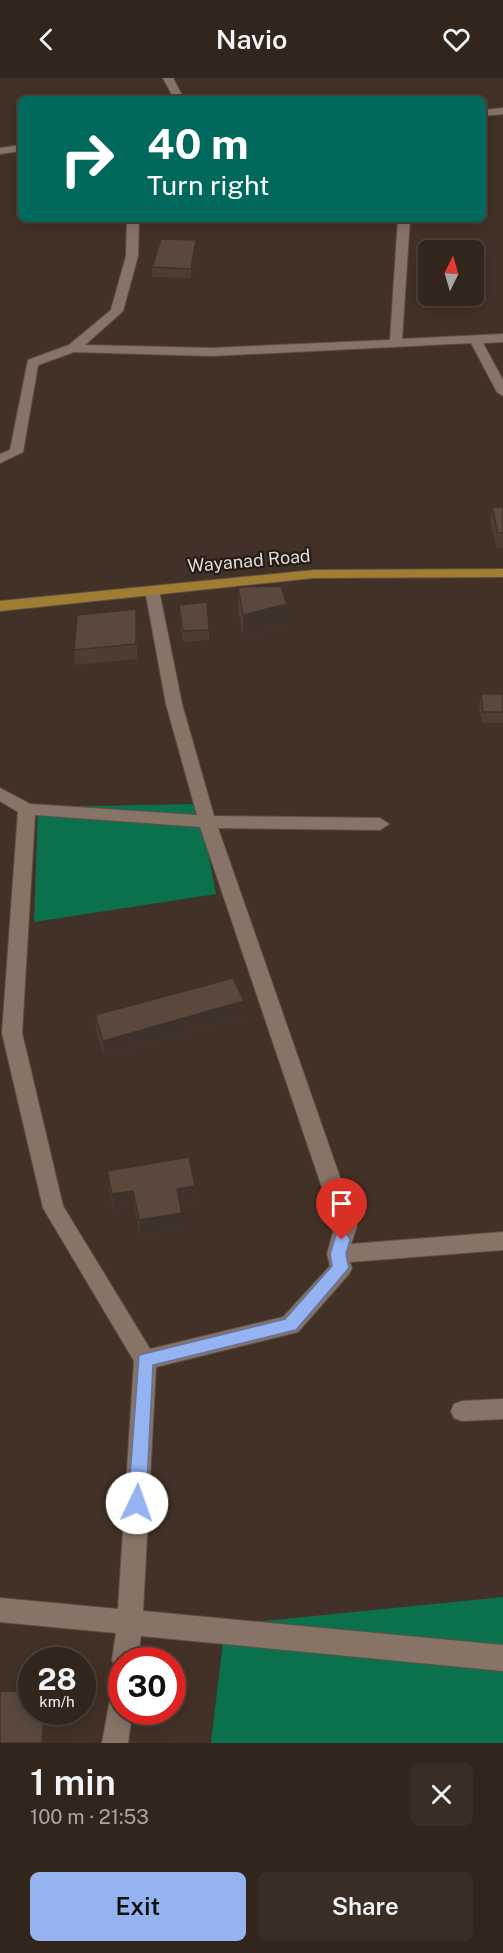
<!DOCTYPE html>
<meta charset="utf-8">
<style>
:root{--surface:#32251c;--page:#3a2d25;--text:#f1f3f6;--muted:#a8a5a3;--line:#4d423b;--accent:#95b2f1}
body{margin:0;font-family:"Public Sans",sans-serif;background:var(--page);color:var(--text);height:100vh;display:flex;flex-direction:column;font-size:22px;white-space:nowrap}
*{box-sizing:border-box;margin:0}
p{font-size:20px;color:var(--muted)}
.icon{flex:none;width:33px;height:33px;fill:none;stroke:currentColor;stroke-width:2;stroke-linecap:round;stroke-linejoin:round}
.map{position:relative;height:1665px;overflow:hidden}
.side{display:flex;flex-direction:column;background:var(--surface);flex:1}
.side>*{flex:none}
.guide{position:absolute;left:18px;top:18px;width:468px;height:126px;border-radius:9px;box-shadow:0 3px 15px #0003,0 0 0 2px var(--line);background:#00695c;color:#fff;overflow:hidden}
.needle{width:39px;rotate:5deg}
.controls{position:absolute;left:418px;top:162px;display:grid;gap:12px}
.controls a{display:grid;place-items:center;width:66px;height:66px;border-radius:9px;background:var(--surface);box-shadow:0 3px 15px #0003,0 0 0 2px var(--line);font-size:30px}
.speed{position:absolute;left:18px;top:1569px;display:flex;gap:12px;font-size:30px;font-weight:700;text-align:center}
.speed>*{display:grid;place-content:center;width:78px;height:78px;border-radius:50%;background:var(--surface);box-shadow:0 3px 15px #0003,0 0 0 2px var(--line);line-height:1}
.speed small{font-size:15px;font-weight:400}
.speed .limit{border:9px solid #d22;background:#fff;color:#111}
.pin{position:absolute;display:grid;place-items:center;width:51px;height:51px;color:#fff;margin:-62px -26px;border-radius:50% 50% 50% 0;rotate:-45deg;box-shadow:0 0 6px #0007}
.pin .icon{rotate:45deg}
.me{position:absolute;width:66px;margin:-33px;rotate:3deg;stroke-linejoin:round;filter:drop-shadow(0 0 4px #0008)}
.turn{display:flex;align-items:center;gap:21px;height:126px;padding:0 30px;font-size:27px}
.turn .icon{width:78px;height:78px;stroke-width:2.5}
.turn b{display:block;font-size:42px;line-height:51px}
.round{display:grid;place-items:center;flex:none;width:63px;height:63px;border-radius:9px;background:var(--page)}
.overview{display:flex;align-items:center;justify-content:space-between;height:102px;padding:0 30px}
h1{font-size:36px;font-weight:600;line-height:45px}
.action{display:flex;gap:12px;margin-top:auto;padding:12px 30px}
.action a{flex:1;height:69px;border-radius:9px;background:var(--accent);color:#111;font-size:24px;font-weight:600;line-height:69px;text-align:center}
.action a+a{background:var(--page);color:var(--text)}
header{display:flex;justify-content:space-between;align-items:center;height:78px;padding:0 30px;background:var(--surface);font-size:27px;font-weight:600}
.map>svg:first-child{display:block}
.green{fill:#0b714d}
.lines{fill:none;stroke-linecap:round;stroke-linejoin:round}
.minor-casing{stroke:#5d4f45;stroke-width:2}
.primary-casing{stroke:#5d4f45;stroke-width:2}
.minor{fill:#887467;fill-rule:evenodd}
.primary{fill:#a07d32;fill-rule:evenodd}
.wall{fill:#4d3e34}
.shaded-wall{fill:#3f322a}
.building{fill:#5a483c;stroke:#3f322a;stroke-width:1.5}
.route{fill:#95b2f1;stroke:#61749d;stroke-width:1.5}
.labels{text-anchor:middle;stroke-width:4.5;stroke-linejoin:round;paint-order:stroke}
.street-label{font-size:18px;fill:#e4d9d2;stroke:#231b16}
</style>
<header><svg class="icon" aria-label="back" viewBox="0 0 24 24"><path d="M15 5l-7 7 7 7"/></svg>Navio<svg class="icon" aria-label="heart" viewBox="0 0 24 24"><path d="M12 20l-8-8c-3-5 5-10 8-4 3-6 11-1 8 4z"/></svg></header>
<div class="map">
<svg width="503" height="1665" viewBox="0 0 503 1665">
<rect width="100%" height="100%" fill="#423126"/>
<path class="green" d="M199 726 216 816 34 844 38 729Z
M503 1519V1665H211L225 1547Z"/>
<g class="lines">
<g class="minor-casing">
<path id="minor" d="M163 0H173L184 21H174Z
M503 30V36L483 38V32Z
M21 67V73L0 76V70Z
M127 141H139L138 178 123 233 85 267 212 270 390 262 398 141H410L402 261 503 256V264L483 265 503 302V318L497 314 471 265 212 278 74 274 38 287 23 374 0 385V376L10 372 28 282 69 267 111 232 126 178Z
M152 508 159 512 182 626 214 738 380 740 389 746 380 752 218 750 357 1148 351 1166 503 1154V1172L350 1184 352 1190 349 1196 298 1254 156 1289 143 1533 503 1567V1593L141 1558 137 1582H122V1593L116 1591 112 1582 116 1555 0 1544V1520L118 1531 134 1283 43 1130 2 955 18 734 0 723V710L30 726 197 737 166 626 145 512ZM35 737 200 749 335 1148 327 1176 330 1188 283 1239 150 1271 63 1128 22 955Z
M503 1321V1341L462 1343 454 1340 451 1333 454 1326 462 1323Z
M122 1601V1634H132L128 1665H102L113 1605Z"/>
</g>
<g class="primary-casing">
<path id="primary" d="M503 491V499L314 500 0 533V523L314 492Z"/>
</g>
<use href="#minor" class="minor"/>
<use href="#primary" class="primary"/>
</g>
<path class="wall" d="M196 172 191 200 152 199V189Z
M492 429H503V470H497L490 444Z
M238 509 287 526V548L243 559 238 531Z
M179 527 209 552V562L183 564 179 537Z
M137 545V581L75 587 74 572Z
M481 616H503V645H482L479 627Z
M95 937 244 938 104 978 96 952Z
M107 1093 195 1108 196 1123 180 1126 183 1150 140 1157 134 1127 113 1131 109 1108Z"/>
<path class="shaded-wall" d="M196 162V172L191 200V191Z
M287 526V548L243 559V537Z
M244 923V938L104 978 103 963Z
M195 1108 196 1123 178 1126 177 1111Z
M133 1113 134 1127 113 1131 112 1116Z
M182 1135 183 1150 140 1157 139 1142Z
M45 1634H48L45 1665H42Z"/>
<path class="building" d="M161 161 196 162 191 191 152 189Z
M492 429H503V455H498Z
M281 508 287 526 243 537 238 509Z
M207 524 209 552 183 553 179 527Z
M136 531V566L74 572 77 537Z
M481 616H503V634H483Z
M233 900 244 923 103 963 95 937Z
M189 1079 195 1108 177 1111 182 1135 139 1142 133 1113 112 1116 107 1093Z
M0 1613 32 1614V1634H45L42 1665H0Z"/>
<path class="route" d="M342 1155 348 1157 350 1162 346 1176 349 1190 296 1252 153 1287 146 1425 143 1431 137 1434 130 1431 128 1425 139 1277 285 1241 332 1188 330 1176 336 1157Z"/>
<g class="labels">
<g class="street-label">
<text transform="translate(249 483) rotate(-5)" y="6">Wayanad Road</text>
</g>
</g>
</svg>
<div class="controls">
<a><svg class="needle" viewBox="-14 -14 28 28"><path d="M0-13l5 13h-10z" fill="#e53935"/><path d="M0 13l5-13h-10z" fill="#a8a5a3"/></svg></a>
</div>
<div class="speed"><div>28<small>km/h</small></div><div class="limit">30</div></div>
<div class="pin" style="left:342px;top:1162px;background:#d93025"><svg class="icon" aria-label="arrive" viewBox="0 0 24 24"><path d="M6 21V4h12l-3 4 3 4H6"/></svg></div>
<svg class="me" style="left:137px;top:1425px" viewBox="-20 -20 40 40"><circle r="19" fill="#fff"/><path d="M0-13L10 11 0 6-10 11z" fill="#95b2f1"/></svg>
<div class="guide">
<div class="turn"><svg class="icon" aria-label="right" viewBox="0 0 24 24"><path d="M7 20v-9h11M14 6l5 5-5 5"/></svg><div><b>40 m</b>Turn right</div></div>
</div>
</div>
<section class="side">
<div class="overview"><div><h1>1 min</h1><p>100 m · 21:53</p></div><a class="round"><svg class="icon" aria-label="close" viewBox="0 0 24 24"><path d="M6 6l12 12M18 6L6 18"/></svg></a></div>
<div class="action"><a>Exit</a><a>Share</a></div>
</section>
